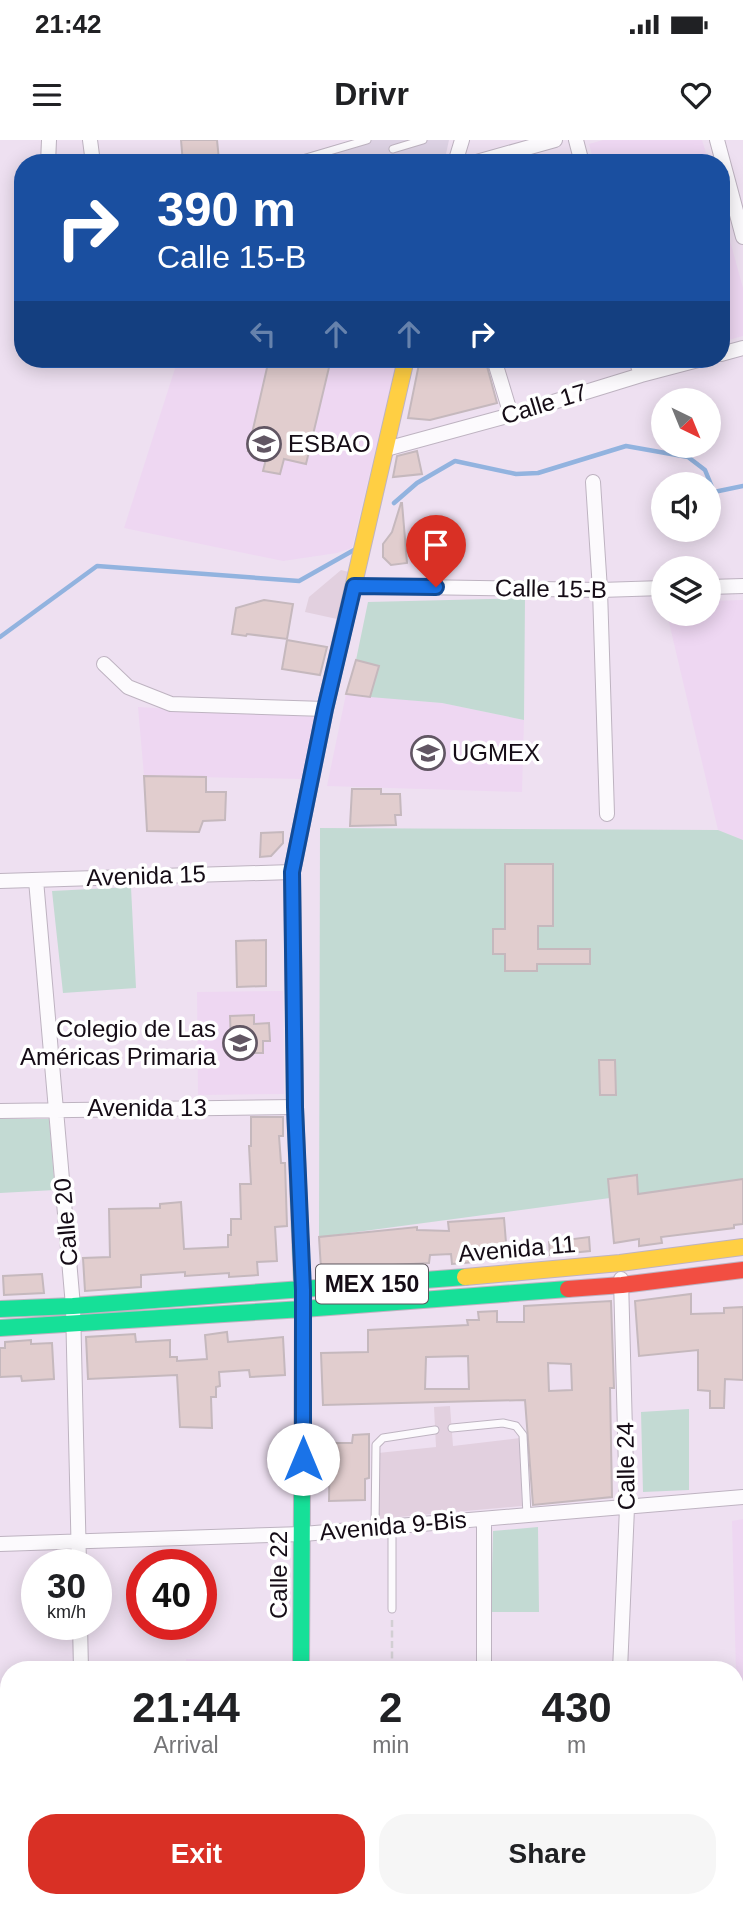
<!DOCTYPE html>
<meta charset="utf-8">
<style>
:root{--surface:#fff;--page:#f6f6f6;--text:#202124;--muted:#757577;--accent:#d93025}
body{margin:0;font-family:Helvetica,sans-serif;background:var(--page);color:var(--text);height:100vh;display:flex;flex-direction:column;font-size:26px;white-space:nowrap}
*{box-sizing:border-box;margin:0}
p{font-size:23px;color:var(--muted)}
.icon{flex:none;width:38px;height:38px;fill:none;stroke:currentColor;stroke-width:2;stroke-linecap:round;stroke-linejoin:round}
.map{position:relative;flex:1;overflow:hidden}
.panel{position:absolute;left:0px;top:1521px;width:744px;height:247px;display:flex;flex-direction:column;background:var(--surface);border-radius:28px 28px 0 0;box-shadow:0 4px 18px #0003}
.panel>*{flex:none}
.top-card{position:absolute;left:14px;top:14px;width:716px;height:214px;border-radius:28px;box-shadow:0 4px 18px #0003;background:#1a4fa0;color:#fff;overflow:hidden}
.needle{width:46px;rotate:137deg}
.buttons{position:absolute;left:651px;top:248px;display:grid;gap:14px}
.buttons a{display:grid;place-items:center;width:70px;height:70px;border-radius:50%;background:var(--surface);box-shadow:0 4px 18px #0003;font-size:35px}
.speed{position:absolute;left:21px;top:1409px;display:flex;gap:14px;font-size:35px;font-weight:700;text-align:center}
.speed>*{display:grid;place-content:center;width:91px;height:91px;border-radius:50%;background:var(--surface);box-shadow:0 4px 18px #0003;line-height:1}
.speed small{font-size:18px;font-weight:400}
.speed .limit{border:10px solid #d22;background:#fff;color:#111}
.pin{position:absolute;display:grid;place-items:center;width:60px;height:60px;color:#fff;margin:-72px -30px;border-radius:50% 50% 50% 0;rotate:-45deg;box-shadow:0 0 7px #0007}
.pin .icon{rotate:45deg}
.me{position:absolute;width:77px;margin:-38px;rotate:0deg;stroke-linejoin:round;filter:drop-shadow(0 0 5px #0008)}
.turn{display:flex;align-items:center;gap:24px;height:147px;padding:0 28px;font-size:32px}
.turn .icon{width:91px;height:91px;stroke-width:2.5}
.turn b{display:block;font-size:49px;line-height:60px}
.lanes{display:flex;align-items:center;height:66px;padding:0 28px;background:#0003;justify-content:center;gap:35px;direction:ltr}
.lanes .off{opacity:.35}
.eta{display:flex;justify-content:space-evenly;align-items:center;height:119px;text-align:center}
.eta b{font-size:42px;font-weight:700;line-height:49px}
.button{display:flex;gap:14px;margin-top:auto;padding:14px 28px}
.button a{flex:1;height:80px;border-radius:28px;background:var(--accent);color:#fff;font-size:28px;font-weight:700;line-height:80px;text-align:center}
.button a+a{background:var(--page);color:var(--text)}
.status{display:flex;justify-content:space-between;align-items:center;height:49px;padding:0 35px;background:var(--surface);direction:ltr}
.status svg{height:19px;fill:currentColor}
header{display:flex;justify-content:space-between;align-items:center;height:91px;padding:0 28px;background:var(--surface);font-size:32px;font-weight:700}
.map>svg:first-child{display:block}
.commercial{fill:#e2d0df}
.built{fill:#eed7f2}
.medical{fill:#ddd2e4}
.green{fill:#c3dad3}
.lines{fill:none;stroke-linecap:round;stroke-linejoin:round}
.stream{stroke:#92b3df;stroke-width:4.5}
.building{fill:#e1cdce;stroke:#c5b8bd;stroke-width:2;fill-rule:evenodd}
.lane-casing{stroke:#beb3c1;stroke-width:9}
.street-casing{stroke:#beb3c1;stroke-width:16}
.fast-casing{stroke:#beb3c1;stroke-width:18}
.slow-casing{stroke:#beb3c1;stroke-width:18}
.jam-casing{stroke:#beb3c1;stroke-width:18}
.path{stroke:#d2ced3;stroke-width:2.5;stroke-dasharray:7 3.5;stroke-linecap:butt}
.lane{stroke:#fcfafd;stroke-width:7}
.street{stroke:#fcfafd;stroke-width:14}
.fast{stroke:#16e098;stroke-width:16}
.slow{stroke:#ffcf43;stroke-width:16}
.jam{stroke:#f24e42;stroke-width:16}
.route-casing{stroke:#114b97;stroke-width:18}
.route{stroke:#1a73e8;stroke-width:12}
.labels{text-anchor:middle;stroke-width:7;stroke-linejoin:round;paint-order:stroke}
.shield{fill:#fff;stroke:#5b555c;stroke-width:2}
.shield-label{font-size:23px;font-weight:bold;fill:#150c16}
.street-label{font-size:24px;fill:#150c16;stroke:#fff}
.poi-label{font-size:24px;fill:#150c16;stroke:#fff;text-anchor:start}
</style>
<div class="status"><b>21:42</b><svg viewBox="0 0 49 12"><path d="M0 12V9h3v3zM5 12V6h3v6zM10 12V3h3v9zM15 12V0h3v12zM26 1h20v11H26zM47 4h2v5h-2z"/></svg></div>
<header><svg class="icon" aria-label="menu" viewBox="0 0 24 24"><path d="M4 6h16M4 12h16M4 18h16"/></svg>Drivr<svg class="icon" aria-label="heart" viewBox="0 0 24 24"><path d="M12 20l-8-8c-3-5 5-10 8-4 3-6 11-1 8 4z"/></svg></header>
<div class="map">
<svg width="743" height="1766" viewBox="0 0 743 1766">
<rect width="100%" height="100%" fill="#eee0f1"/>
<path class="commercial" d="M341 430 349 432 337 479 305 472 309 457Z
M450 1266 453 1306 520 1298 522 1366 377 1379 378 1313 436 1307 434 1267Z"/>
<path class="built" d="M603 0H702L709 23H594L589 4Z
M721 68 743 148V196L721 202Z
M178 219H397L352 408 337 413 283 421 124 388Z
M743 460V700L718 690 667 474H709V461Z
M346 554 442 563 524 580 522 652 327 646Z
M138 567 315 577 302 639 144 636Z
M283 851 284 954 198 955 197 852Z
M743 1379V1568L737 1570 732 1381Z
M186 1519 230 1521 229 1529H186Z"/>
<path class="medical" d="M353 0H449L444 23H272Z"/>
<path class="green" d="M525 458 524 580 442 563 370 557 379 526 356 520 368 462Z
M320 688 718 690 743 700V1039L638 1054 636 1035 609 1039 610 1058 319 1097Z
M131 747 136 848 63 853 52 751Z
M0 979H49L55 1050 0 1053Z
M689 1269V1350L643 1352 641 1272Z
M538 1387 539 1472H491L493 1391Z"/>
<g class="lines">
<path class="stream" d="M394 363 417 343 455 321 516 334 538 333 626 306 688 317 705 330 714 352 743 346
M0 497 97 426 299 441 354 410"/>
</g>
<path class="building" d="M181 0H217L219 20 208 23H183Z
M269 219H331L306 324 284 319 280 334 263 331 267 315 248 311Z
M420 219H485L497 263 430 280 408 278Z
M417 311 422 334 393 337 397 316Z
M401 363H402L407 423 391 425 383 417V404L392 392Z
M264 460 293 464 287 499 247 494 246 496 232 494 236 468Z
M287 500 327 507 320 535 282 529Z
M356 520 379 526 370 557 346 554Z
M144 636 206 637V652H226L225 680 203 681 199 692 147 691Z
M352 649H381V654H400L401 675H395L396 685 350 686Z
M283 692V703L271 716 260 717 261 693Z
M505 724H553V786H538V809H590V824H537V831H505V814H493V789H505Z
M266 800V846L237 847 236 801Z
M254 875V884L269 883 270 901H263V913H247V901L231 902 230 876Z
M599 920H615L616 955H600Z
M251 977H283V996H279L281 1023H285L287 1086 275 1087 277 1121 257 1122 258 1135 229 1137V1133L185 1136V1132L141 1135V1147L85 1151 83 1118 110 1117 109 1069 160 1068V1064L181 1062 184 1109 228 1107V1095H231V1079H241L240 1044H251L249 1006H251Z
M637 1035 638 1054 743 1039V1084L734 1085V1088L661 1097 662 1103 639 1106V1099L614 1103 608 1039Z
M504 1078 507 1115 474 1117V1122L452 1124 451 1114 430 1115 429 1123 321 1129 319 1097 417 1087V1090L449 1091 448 1082Z
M589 1097 590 1111 550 1115 549 1102Z
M42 1134 44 1153 4 1155 3 1136Z
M691 1154V1174L724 1173V1168L743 1167V1240L725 1239 724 1268H710V1251L698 1250V1210L639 1216 635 1161Z
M611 1161 614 1248H610L612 1357 533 1365 525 1260 323 1265 321 1213 368 1212V1190L468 1185 467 1180H479L478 1172 497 1171V1182H524V1166ZM468 1216 469 1249H425L426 1217ZM548 1223 571 1224 572 1250 549 1251Z
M227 1192 228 1202 283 1197 285 1235 250 1237 249 1230 219 1232 220 1246 216 1247V1257H211L212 1288 180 1287 177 1235 88 1239 86 1197 135 1194 136 1202 170 1200V1217H177V1221L207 1219 205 1195Z
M31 1200V1204L52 1203 54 1239 22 1241 21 1236 0 1237V1208H5V1202Z
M369 1294V1338L365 1339V1360L329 1361 330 1303H352L353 1295Z"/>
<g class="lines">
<g class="lane-casing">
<path id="lane" d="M393 9 423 0
M289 23 367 0
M452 1288 503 1283 516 1286 523 1295 527 1375
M392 1387V1469
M375 1388 376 1305 383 1298 435 1290"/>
</g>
<g class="street-casing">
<path id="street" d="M90 0 93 23
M576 0 582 23
M717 0 743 97
M48 23 49 0
M455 23 462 0
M473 23 555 0
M721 214 743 208
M494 219 511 275
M636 219 641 235
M386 309 511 275 641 235 702 219
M593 342 600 450 607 674
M354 446 600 450 663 448
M709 447 743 446
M104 524 128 547 171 564 325 569
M36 740 73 1166 79 1424
M0 741 292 732
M0 971 295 967
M484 1379V1530
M0 1404 303 1394 743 1357
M80 1484 81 1530
M620 1530 627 1368 621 1139
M735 1582 743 1580
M0 1631H9
M735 1726 743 1724
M90 1759V1766
M310 1759V1766
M657 1759 659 1766"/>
</g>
<g class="fast-casing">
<path id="fast" d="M294 872 295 967 303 1169 301 1530
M0 1169 73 1166 465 1137
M0 1188 303 1169 568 1149"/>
</g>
<g class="slow-casing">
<path id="slow" d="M294 872 292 732 325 569 406 219
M465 1137 620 1123 743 1107"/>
</g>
<g class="jam-casing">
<path id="jam" d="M568 1149 622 1145 743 1130"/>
</g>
<path class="path" d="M392 1480V1530"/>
<use href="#lane" class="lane"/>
<use href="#street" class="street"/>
<use href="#fast" class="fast"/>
<use href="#slow" class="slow"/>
<use href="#jam" class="jam"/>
</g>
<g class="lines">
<g class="route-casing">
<path id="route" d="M303 1319V1150L295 967 292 732 325 569 354 446 436 447"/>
</g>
<use href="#route" class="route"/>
</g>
<defs>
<g id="school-ring" transform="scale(1.75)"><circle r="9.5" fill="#fff" stroke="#615663" stroke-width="1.5"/><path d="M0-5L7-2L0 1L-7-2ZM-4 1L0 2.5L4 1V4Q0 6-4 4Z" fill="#615663"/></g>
</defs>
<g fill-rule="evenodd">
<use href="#school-ring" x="264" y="304"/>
<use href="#school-ring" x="428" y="613"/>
<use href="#school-ring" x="240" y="903"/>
</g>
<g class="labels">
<rect class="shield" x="316" y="1124.5" width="112" height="39" rx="5"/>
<g class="shield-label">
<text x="372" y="1152">MEX 150</text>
</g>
<g class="street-label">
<text transform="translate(544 264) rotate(-17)" y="8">Calle 17</text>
<text transform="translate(551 449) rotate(1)" y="8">Calle 15-B</text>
<text transform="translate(146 736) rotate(-2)" y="8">Avenida 15</text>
<text x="147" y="976">Avenida 13</text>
<text transform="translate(66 1082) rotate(-95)" y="8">Calle 20</text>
<text transform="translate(517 1109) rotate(-5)" y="8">Avenida 11</text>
<text transform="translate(626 1326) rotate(-91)" y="8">Calle 24</text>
<text transform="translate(393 1386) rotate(-5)" y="8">Avenida 9-Bis</text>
<text transform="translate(279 1435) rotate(-90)" y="8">Calle 22</text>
</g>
<g class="poi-label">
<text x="288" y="312">ESBAO</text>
<text x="452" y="621">UGMEX</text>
<text x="216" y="897" text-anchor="end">Colegio de Las<tspan x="216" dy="28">Américas Primaria</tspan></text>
</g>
</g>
</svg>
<div class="buttons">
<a><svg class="needle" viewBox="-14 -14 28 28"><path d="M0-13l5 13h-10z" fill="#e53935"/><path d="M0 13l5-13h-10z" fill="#757577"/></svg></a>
<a><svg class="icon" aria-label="sound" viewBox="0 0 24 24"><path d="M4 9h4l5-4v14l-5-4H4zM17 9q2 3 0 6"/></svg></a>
<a><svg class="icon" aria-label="layers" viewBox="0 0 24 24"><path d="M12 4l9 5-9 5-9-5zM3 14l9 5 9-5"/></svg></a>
</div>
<div class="speed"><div>30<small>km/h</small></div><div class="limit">40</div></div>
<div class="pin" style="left:436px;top:447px;background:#d93025"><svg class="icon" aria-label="arrive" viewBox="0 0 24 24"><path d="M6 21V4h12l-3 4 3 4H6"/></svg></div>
<svg class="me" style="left:303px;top:1319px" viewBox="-20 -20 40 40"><circle r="19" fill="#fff"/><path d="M0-13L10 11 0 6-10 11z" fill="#1a73e8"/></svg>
<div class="top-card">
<div class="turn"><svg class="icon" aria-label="right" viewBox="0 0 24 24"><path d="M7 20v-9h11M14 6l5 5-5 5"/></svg><div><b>390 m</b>Calle 15-B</div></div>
<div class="lanes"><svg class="icon off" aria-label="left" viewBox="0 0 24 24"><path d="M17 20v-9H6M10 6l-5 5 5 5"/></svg><svg class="icon off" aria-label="ahead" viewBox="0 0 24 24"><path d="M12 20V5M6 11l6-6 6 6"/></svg><svg class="icon off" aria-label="ahead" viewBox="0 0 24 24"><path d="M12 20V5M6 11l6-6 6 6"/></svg><svg class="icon" aria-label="right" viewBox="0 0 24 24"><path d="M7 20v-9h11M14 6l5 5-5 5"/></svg></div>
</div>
<section class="panel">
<div class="eta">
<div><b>21:44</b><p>Arrival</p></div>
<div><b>2</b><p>min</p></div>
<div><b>430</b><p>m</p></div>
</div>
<div class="button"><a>Exit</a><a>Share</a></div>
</section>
</div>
